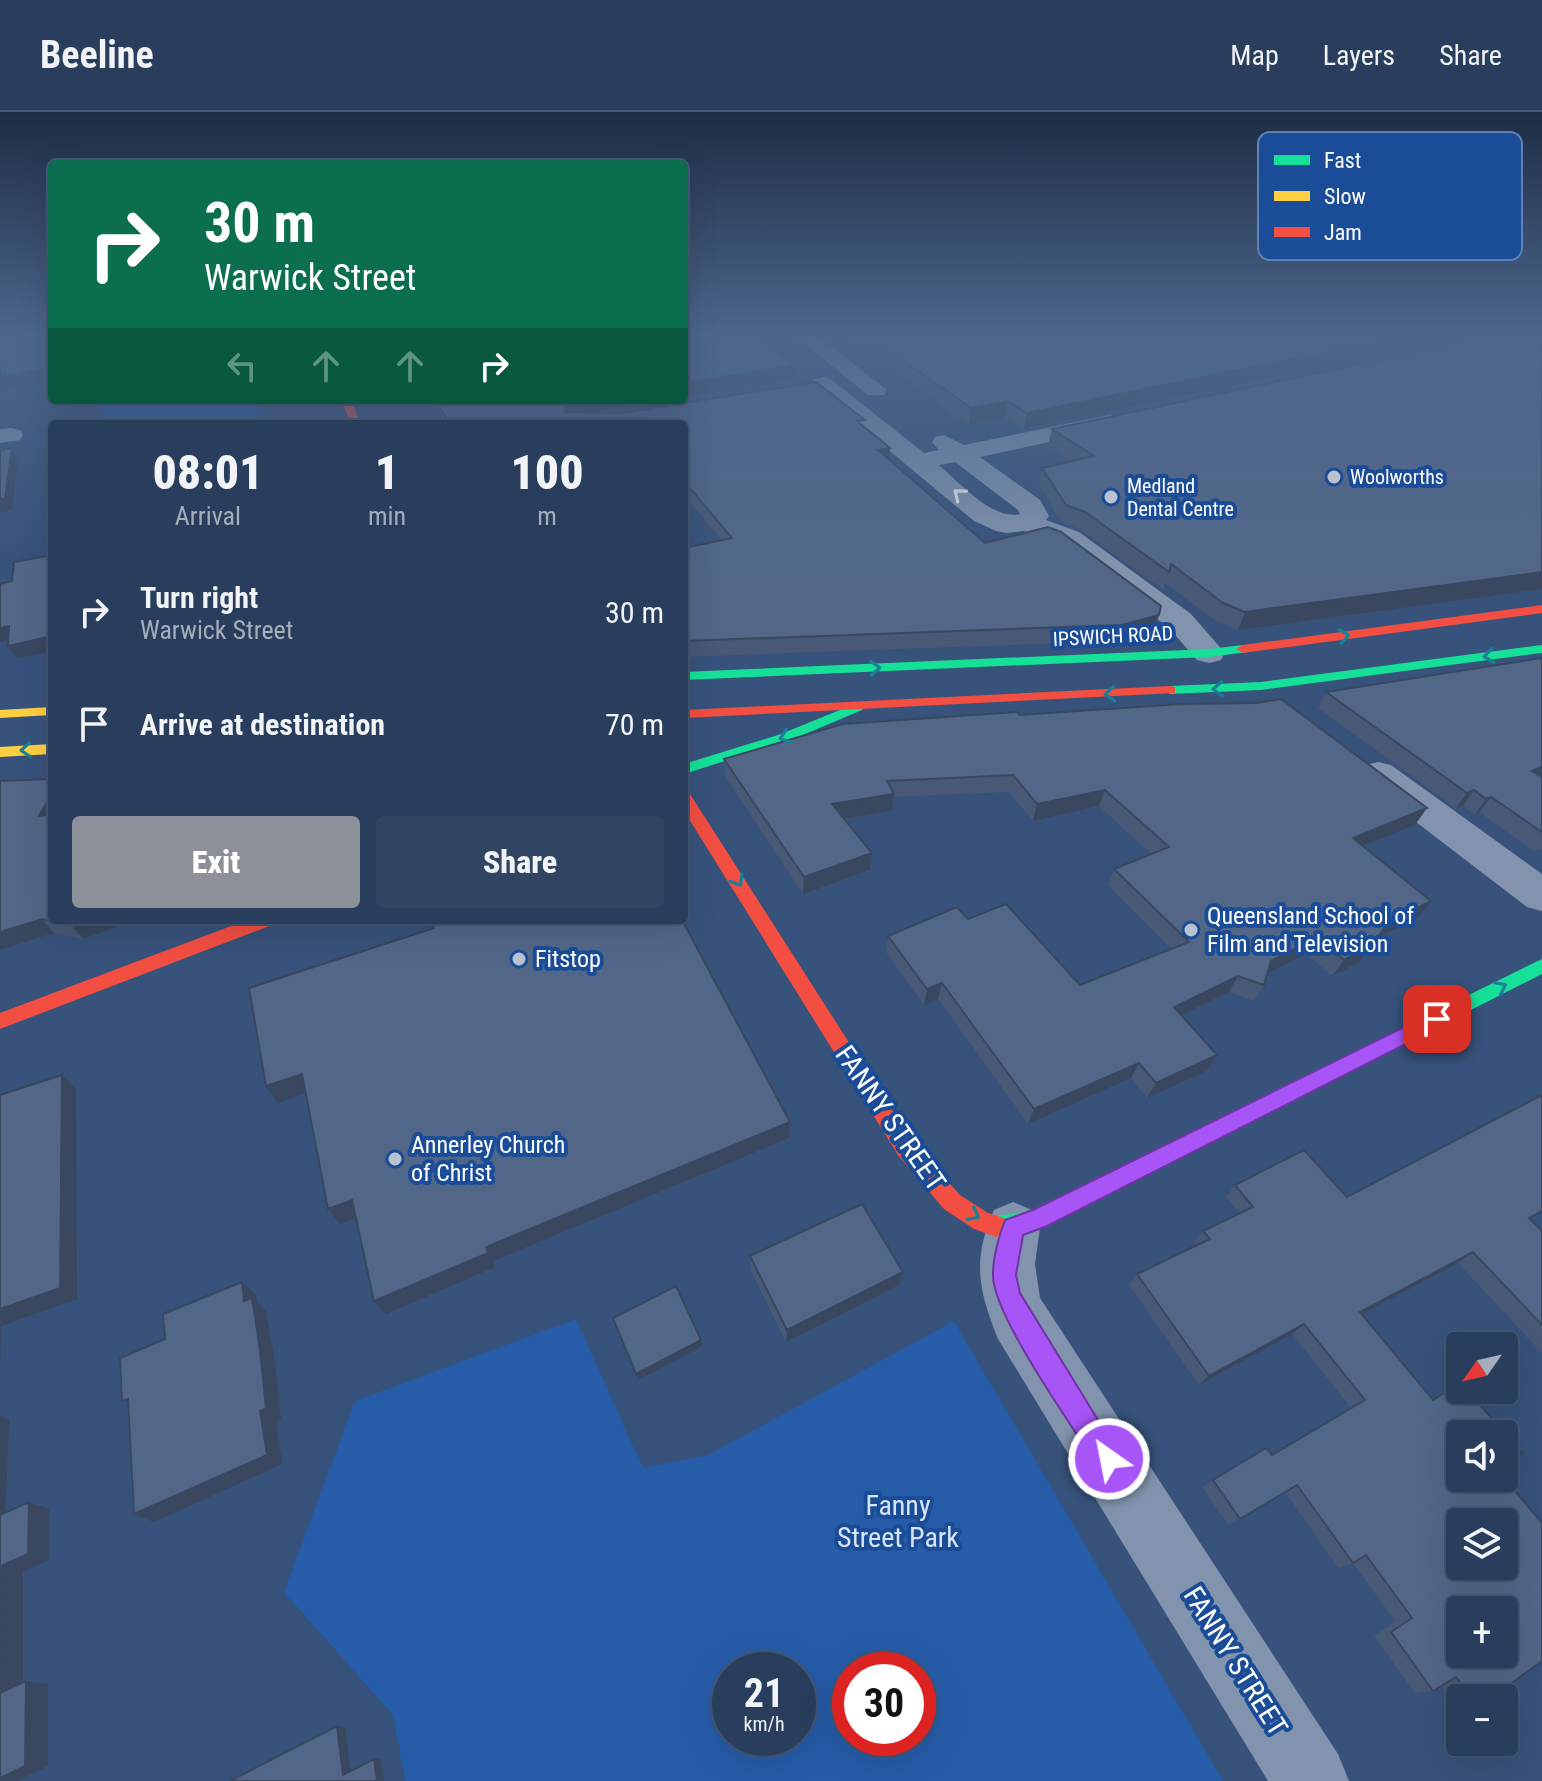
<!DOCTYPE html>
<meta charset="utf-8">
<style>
:root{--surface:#293e5c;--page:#314562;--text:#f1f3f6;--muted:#a5aebb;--line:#455772;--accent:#8c9099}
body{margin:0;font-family:"Roboto Condensed",sans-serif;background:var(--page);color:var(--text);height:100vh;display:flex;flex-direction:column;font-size:30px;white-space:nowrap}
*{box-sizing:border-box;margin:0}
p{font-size:26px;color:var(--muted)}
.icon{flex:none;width:44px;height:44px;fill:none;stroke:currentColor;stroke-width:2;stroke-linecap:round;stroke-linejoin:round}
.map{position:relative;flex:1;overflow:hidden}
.drawer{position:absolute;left:48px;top:308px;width:640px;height:504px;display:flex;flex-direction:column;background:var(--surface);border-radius:8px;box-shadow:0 8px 32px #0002,0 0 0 2px var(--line)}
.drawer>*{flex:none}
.guide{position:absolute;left:48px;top:48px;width:640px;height:244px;border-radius:8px;box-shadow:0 8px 32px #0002,0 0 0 2px var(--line);background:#0b6e4f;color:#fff;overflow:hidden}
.needle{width:52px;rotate:236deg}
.buttons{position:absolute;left:1446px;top:1220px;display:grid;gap:16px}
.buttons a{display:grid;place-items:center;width:72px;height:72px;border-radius:8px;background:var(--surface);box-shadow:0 8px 32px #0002,0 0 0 2px var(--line);font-size:40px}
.speed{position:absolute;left:712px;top:1540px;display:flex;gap:16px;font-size:40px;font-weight:700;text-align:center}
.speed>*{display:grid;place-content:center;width:104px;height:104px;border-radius:50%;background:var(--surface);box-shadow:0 8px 32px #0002,0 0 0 2px var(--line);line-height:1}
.speed small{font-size:20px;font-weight:400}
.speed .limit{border:12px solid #d22;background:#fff;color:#111}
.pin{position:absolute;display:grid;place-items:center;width:68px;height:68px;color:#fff;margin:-34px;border-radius:16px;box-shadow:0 4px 12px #0006}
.me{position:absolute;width:88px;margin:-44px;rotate:327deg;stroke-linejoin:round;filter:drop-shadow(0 0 6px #0008)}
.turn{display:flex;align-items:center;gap:28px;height:168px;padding:0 24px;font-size:36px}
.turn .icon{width:104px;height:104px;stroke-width:2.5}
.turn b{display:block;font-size:56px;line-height:68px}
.lanes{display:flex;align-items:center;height:76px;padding:0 24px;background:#0003;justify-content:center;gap:40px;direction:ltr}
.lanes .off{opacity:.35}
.eta{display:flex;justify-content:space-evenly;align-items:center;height:136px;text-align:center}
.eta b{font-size:48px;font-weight:800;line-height:56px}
.button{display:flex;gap:16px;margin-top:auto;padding:16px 24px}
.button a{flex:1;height:92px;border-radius:8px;background:var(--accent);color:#fff;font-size:32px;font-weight:800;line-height:92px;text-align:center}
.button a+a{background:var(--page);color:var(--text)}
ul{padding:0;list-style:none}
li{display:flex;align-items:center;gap:24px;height:112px;padding:0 24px}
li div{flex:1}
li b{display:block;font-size:30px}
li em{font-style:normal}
header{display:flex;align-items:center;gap:48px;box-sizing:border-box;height:112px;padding:0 40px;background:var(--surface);border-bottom:2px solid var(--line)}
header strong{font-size:38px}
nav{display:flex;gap:44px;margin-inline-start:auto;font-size:28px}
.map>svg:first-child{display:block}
.green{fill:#275ca9;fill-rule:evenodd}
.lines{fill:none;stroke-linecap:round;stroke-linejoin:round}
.street{fill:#8193ad;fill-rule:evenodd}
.fast{fill:#16e098;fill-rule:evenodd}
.slow{fill:#ffcf43;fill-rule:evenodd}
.jam{fill:#f24e42;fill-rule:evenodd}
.wall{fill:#475975}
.shaded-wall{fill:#39485f}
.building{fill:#526788;stroke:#39485f;stroke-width:2;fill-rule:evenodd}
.oneway{stroke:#eceff3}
.oneway2{stroke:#198097}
.route{fill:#a855f7;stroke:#6d37a1;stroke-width:2}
.poi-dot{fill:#b9c2d1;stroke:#1b4c97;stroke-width:3}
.labels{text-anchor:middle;stroke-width:8;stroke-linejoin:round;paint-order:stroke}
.far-poi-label{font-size:20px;fill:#fff;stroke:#1b4c97;text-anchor:start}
.far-street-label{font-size:20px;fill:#fff;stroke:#1b4c97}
.poi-label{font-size:24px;fill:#fff;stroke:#1b4c97;text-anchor:start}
.near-street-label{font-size:28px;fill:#fff;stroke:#1b4c97}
.near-park-label{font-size:28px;fill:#d6e5fb;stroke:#1b4c97}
.key{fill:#1b4c97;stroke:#5f82b6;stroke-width:2}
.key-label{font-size:22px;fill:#fff}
</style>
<header>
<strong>Beeline</strong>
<nav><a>Map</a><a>Layers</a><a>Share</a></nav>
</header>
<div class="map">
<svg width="1542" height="1669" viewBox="0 0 1542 1669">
<rect width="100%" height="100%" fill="#37527b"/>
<path class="green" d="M102 288H256L262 312H99Z
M576 1207 643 1356 708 1343 954 1209 1223 1669H405L393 1603 284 1480 355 1289ZM798 1558V1626H730V1558ZM850 1558H918V1626H850Z"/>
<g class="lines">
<path class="street" d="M792 222H815L887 278 884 283H868Z
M823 265 831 267 924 341 939 338 932 330 935 325 944 323 964 333 1110 303 1119 305 1122 310 1119 315 980 345 1040 388 1049 404 1046 408 1079 420 1191 502 1225 541 1221 548 1209 551 1197 548 1169 516 1059 432 1024 419 1006 421 996 419 974 409 815 277 812 272 815 267ZM955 350 1018 398 1020 402C993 409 959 370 939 353Z
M11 316 20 318 23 323 20 328 0 331V317Z
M1378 650 1391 653 1542 762V799L1527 795 1365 671 1359 662 1365 653Z
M1013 1090 1032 1098 1040 1116 1035 1152 1040 1186 1338 1642 1349 1669H1268L998 1227C978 1177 972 1148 994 1098Z"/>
<path class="fast" d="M1243 533 1248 534V540L1209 545 684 568V560L1209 537Z
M1542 533V541L1261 578 1170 582 1163 578 1170 574 1261 570Z
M857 591 864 595 862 598 791 628 684 662V652L781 622Z
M1542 847V862L1047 1113C1027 1121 1009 1130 988 1122L985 1114 988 1106C1002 1101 1017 1104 1032 1098Z"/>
<path class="slow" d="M52 595V603L0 606V598Z
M52 632V642L0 645V635Z"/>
<path class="jam" d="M341 288H351L361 312H351Z
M1542 493V501L1243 541 1236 537 1243 533Z
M1170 574 1175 575V581L684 606V598Z
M684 681 690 682 912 1029 960 1083 988 1101 1004 1106 1007 1114 1004 1122 996 1125 974 1117 944 1097 898 1043 684 699Z
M247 808H275L272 813 0 917V901Z"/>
</g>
<path class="wall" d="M844 222H1479L1024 317 1005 305 968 313Z
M1542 222V477L1238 518 1216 509 1165 471 1163 478 1081 418 1061 410 1039 373 1042 356 1071 349 1048 333 1052 317Z
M431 288H665L589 301 865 315 890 336 889 348 985 431 1159 503 1153 519 1117 529 684 545V436L722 428 684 383V312H445Z
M1542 546V737L1535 740 1479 700 1475 703 1463 694 1456 696 1318 596 1326 580Z
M1020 603 1415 713 1363 734 1431 789 1419 805 1376 827 1360 850 1332 864 1306 842 1267 862 1264 873 1254 889 1229 880 1181 903 1207 959 1147 986 1131 966 1028 1012 938 887 924 893 886 840 888 824 968 807 1080 873 1172 837 1108 773 1114 757 1151 742 1099 694 1033 709 1008 680 894 685 892 699 844 707 870 758 803 782 725 664 724 647Z
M0 669 52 808H135L83 827 54 821 0 838Z
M1235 1073 1347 1085 1531 1107 1542 1119V1241L1458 1151 1362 1202 1432 1287 1460 1271V1322L1491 1586H1460V1597H1459L1442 1574 1433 1579 1415 1581 1374 1524 1395 1509 1353 1451 1338 1456 1285 1380 1228 1413 1202 1375 1266 1336 1272 1343 1351 1296 1292 1222 1199 1273 1129 1173 1137 1162 1197 1134 1194 1130 1203 1119 1239 1101 1226 1085Z
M750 1144 899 1173 786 1230 750 1157Z"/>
<path class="shaded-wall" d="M1413 222H1479L1024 317 1027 301Z
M48 235H52V267L0 277V265Z
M794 253V267L684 285V271Z
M579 288H665L581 302 565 300 567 292Z
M1008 289 1005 305 968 313 971 296Z
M12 336 18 348 12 398 0 400V387Z
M890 336 889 350 878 338Z
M1542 460V477L1238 518 1245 500Z
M1159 503 1153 519 1117 529 1122 513Z
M9 514 18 527 0 530V516Z
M52 524V539L17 546 8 534Z
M1542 655V665L1532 659Z
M1105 678 1099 694 1033 709 1037 692Z
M1474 678 1463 694 1456 696 1467 681Z
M52 682V714L39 704Z
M894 682 892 699 831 709 832 692Z
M1491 685 1479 700 1475 703 1486 687Z
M1427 696 1415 713 1342 742 1353 726Z
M872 741 870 758 803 782 804 765Z
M1431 789 1419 805 1376 827 1388 811Z
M42 807 54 821 0 838V820Z
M85 808H135L83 827 71 813Z
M1317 825 1306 842 1261 865 1271 849Z
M1371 834 1360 850 1332 864 1344 848Z
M1238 864 1229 880 1165 911 1174 895Z
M942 871 938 887 924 893 927 877Z
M1217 943 1207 959 1147 986 1156 971Z
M1139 951 1131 966 1028 1012 1034 997Z
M302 962 313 978 278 991 266 974Z
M62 963 76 977 77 1187 1 1214 0 1265V1197Z
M790 1010 789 1026 493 1149 495 1155 386 1202 374 1189 486 1135Z
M352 1088 363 1103 340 1112 328 1097Z
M1473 1140 1458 1151 1347 1210 1360 1200Z
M903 1160 899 1173 786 1230 787 1218Z
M242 1170 256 1183 257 1190 266 1199 275 1250 281 1307 276 1309 282 1352 154 1410 134 1402 244 1189Z
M1304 1212 1292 1222 1199 1273 1209 1264Z
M701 1228 702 1234 638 1268 636 1262Z
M0 1304 9 1308 5 1416 0 1415Z
M29 1390 49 1397V1448L23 1460V1584L0 1582 1 1454Z
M26 1569 48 1572V1654L18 1669H0Z
M337 1614 345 1615 351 1662 343 1663Z
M374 1647H381L384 1669H377Z"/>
<path class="building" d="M0 222H52V235H48L51 256 0 265Z
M684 222H754L794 253 684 271Z
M866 222H1413L1027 301 1008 289 971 296Z
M1503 222H1542V460L1245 500 1223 491 1171 452 1169 460 1085 400 1066 393 1042 356 1094 344 1052 317Z
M816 270 865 308 857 309 890 336 878 338 985 431 1048 415 1061 420 1161 494 1159 503 1122 513 684 529V436L732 426 684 369V312H449L436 288H580L567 292 565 300 623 301Z
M12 336 5 386 0 387V338Z
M52 443V535H51L52 524 8 534 9 514 0 516V472L12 469 14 450Z
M1542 546V655L1532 659 1542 665V720L1491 685 1486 687 1474 678 1467 681 1326 580Z
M1281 587 1427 696 1353 726 1431 789 1388 811 1371 834 1344 848 1317 825 1271 849 1264 873 1238 864 1174 895 1217 943 1156 971 1139 951 1034 997 942 871 927 877 888 824 957 795 968 807 1006 792 1080 873 1189 830 1114 757 1169 735 1105 678 1037 692 1013 663 887 669 894 682 832 692 872 741 804 765 724 647 843 612 1017 600 1020 603 1181 592 1257 591Z
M52 667V682L39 704 52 702V808H85L71 813 42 807 0 820V669Z
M431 808H682L790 1010 486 1135 488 1141 374 1189 352 1088 328 1097 302 962 266 974 249 876 434 816Z
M62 963 60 1176 0 1197V983Z
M1542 983V1099L1529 1106 1542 1119V1213L1473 1140 1360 1200 1433 1288 1460 1271V1278H1467L1522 1341 1504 1353V1322H1460V1366H1504L1542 1411V1549L1491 1586H1472L1456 1565 1433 1579 1391 1520 1412 1506 1366 1443 1353 1451 1297 1373 1240 1407 1213 1368 1266 1336 1272 1343 1365 1288 1304 1212 1209 1264 1137 1162 1210 1127 1203 1119 1253 1095 1235 1073 1304 1038 1347 1085ZM1460 1410H1504V1454H1460ZM1460 1498H1504V1542H1460Z
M862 1092 903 1160 787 1218 750 1144Z
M242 1170 244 1189 252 1186 260 1238 266 1296 260 1299 267 1343 134 1402 128 1287 122 1289 120 1246 165 1227 163 1202Z
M676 1174 701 1228 636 1262 613 1206Z
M29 1390 28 1442 1 1454 0 1559V1403Z
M26 1569 25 1654 0 1666V1581Z
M337 1614 343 1663 374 1647 377 1669H230Z"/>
<defs><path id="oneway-chevron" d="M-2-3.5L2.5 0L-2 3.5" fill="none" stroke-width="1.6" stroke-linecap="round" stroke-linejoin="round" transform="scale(2)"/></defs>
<use class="oneway" href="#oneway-chevron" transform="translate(959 382) rotate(-141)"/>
<g class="oneway2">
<use href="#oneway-chevron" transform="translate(1344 524) rotate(-8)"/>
<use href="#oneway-chevron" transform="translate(1489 544) rotate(172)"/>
<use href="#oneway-chevron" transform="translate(875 556) rotate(-3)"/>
<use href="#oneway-chevron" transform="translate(1218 577) rotate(177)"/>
<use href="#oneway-chevron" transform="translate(1110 582) rotate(177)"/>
<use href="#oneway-chevron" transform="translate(785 625) rotate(161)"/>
<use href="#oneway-chevron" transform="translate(26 638) rotate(176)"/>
<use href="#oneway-chevron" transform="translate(738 769) rotate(59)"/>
<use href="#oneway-chevron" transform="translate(1501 875) rotate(-27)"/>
<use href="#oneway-chevron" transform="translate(974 1103) rotate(27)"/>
</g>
<linearGradient id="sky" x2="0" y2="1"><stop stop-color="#1e2d44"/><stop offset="0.49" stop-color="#4d668d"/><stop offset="1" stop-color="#4d668d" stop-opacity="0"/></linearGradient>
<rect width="1542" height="456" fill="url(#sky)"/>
<path class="route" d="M1437 899 1443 902 1446 907 1443 913 1047 1114 1023 1123 1016 1163 1020 1181 1122 1347 1118 1356 1109 1360 1099 1356C1075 1318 991 1201 993 1162 993 1146 999 1123 1005 1108L1033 1098Z"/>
<g class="poi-dot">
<circle cx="1334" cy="365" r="8"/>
<circle cx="1111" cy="385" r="8"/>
<circle cx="1191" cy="818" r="8"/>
<circle cx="519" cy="847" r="8"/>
<circle cx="395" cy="1047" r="8"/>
</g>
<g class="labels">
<g class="far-poi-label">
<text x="1350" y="372">Woolworths</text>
<text x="1127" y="381">Medland<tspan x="1127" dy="23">Dental Centre</tspan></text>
</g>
<g class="far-street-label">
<text transform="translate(1113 524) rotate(-3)" y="7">IPSWICH ROAD</text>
</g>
<g class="poi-label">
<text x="1207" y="812">Queensland School of<tspan x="1207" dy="28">Film and Television</tspan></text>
<text x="535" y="855">Fitstop</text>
<text x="411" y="1041">Annerley Church<tspan x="411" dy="28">of Christ</tspan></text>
</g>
<g class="near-street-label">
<text transform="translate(891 1006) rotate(55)" y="10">FANNY STREET</text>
<text transform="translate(1236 1549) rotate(58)" y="10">FANNY STREET</text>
</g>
<g class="near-park-label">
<text x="898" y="1403">Fanny<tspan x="898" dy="32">Street Park</tspan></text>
</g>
</g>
<rect x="1258" y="20" width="264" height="128" rx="12" class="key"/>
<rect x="1274" y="43" width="36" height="10" fill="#16e098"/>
<rect x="1274" y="79" width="36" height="10" fill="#ffcf43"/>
<rect x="1274" y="115" width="36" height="10" fill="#f24e42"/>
<g class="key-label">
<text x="1324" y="56">Fast</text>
<text x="1324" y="92">Slow</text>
<text x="1324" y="128">Jam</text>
</g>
</svg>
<div class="buttons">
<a><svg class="needle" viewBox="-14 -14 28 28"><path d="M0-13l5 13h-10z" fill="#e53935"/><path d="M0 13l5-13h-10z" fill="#a5aebb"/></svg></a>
<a><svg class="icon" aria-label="sound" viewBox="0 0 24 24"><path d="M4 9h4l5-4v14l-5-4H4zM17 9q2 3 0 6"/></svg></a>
<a><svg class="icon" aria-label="layers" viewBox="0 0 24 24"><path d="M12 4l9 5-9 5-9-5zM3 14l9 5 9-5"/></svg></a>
<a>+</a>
<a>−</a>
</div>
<div class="speed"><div>21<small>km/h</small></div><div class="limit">30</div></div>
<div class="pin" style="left:1437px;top:907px;background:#d93025"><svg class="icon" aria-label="arrive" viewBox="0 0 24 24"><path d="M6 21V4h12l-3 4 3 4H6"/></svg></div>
<svg class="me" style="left:1109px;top:1347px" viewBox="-20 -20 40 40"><circle r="17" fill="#a855f7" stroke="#fff" stroke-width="3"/><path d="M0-11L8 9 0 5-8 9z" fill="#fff"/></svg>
<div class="guide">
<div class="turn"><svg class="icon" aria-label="right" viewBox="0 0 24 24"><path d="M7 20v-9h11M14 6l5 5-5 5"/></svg><div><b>30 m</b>Warwick Street</div></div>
<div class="lanes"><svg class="icon off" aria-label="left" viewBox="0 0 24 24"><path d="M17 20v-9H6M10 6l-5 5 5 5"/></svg><svg class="icon off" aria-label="ahead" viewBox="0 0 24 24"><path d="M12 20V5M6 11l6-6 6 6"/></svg><svg class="icon off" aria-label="ahead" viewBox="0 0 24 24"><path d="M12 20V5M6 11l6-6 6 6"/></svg><svg class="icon" aria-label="right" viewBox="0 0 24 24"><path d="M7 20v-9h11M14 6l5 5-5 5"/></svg></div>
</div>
<section class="drawer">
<div class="eta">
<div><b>08:01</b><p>Arrival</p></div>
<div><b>1</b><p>min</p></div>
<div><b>100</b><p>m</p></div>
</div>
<ul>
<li><svg class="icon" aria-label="right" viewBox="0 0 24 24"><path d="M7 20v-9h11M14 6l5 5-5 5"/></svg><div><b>Turn right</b><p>Warwick Street</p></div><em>30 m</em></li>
<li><svg class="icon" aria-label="arrive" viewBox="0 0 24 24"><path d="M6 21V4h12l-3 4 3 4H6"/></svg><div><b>Arrive at destination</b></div><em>70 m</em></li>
</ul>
<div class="button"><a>Exit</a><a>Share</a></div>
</section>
</div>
